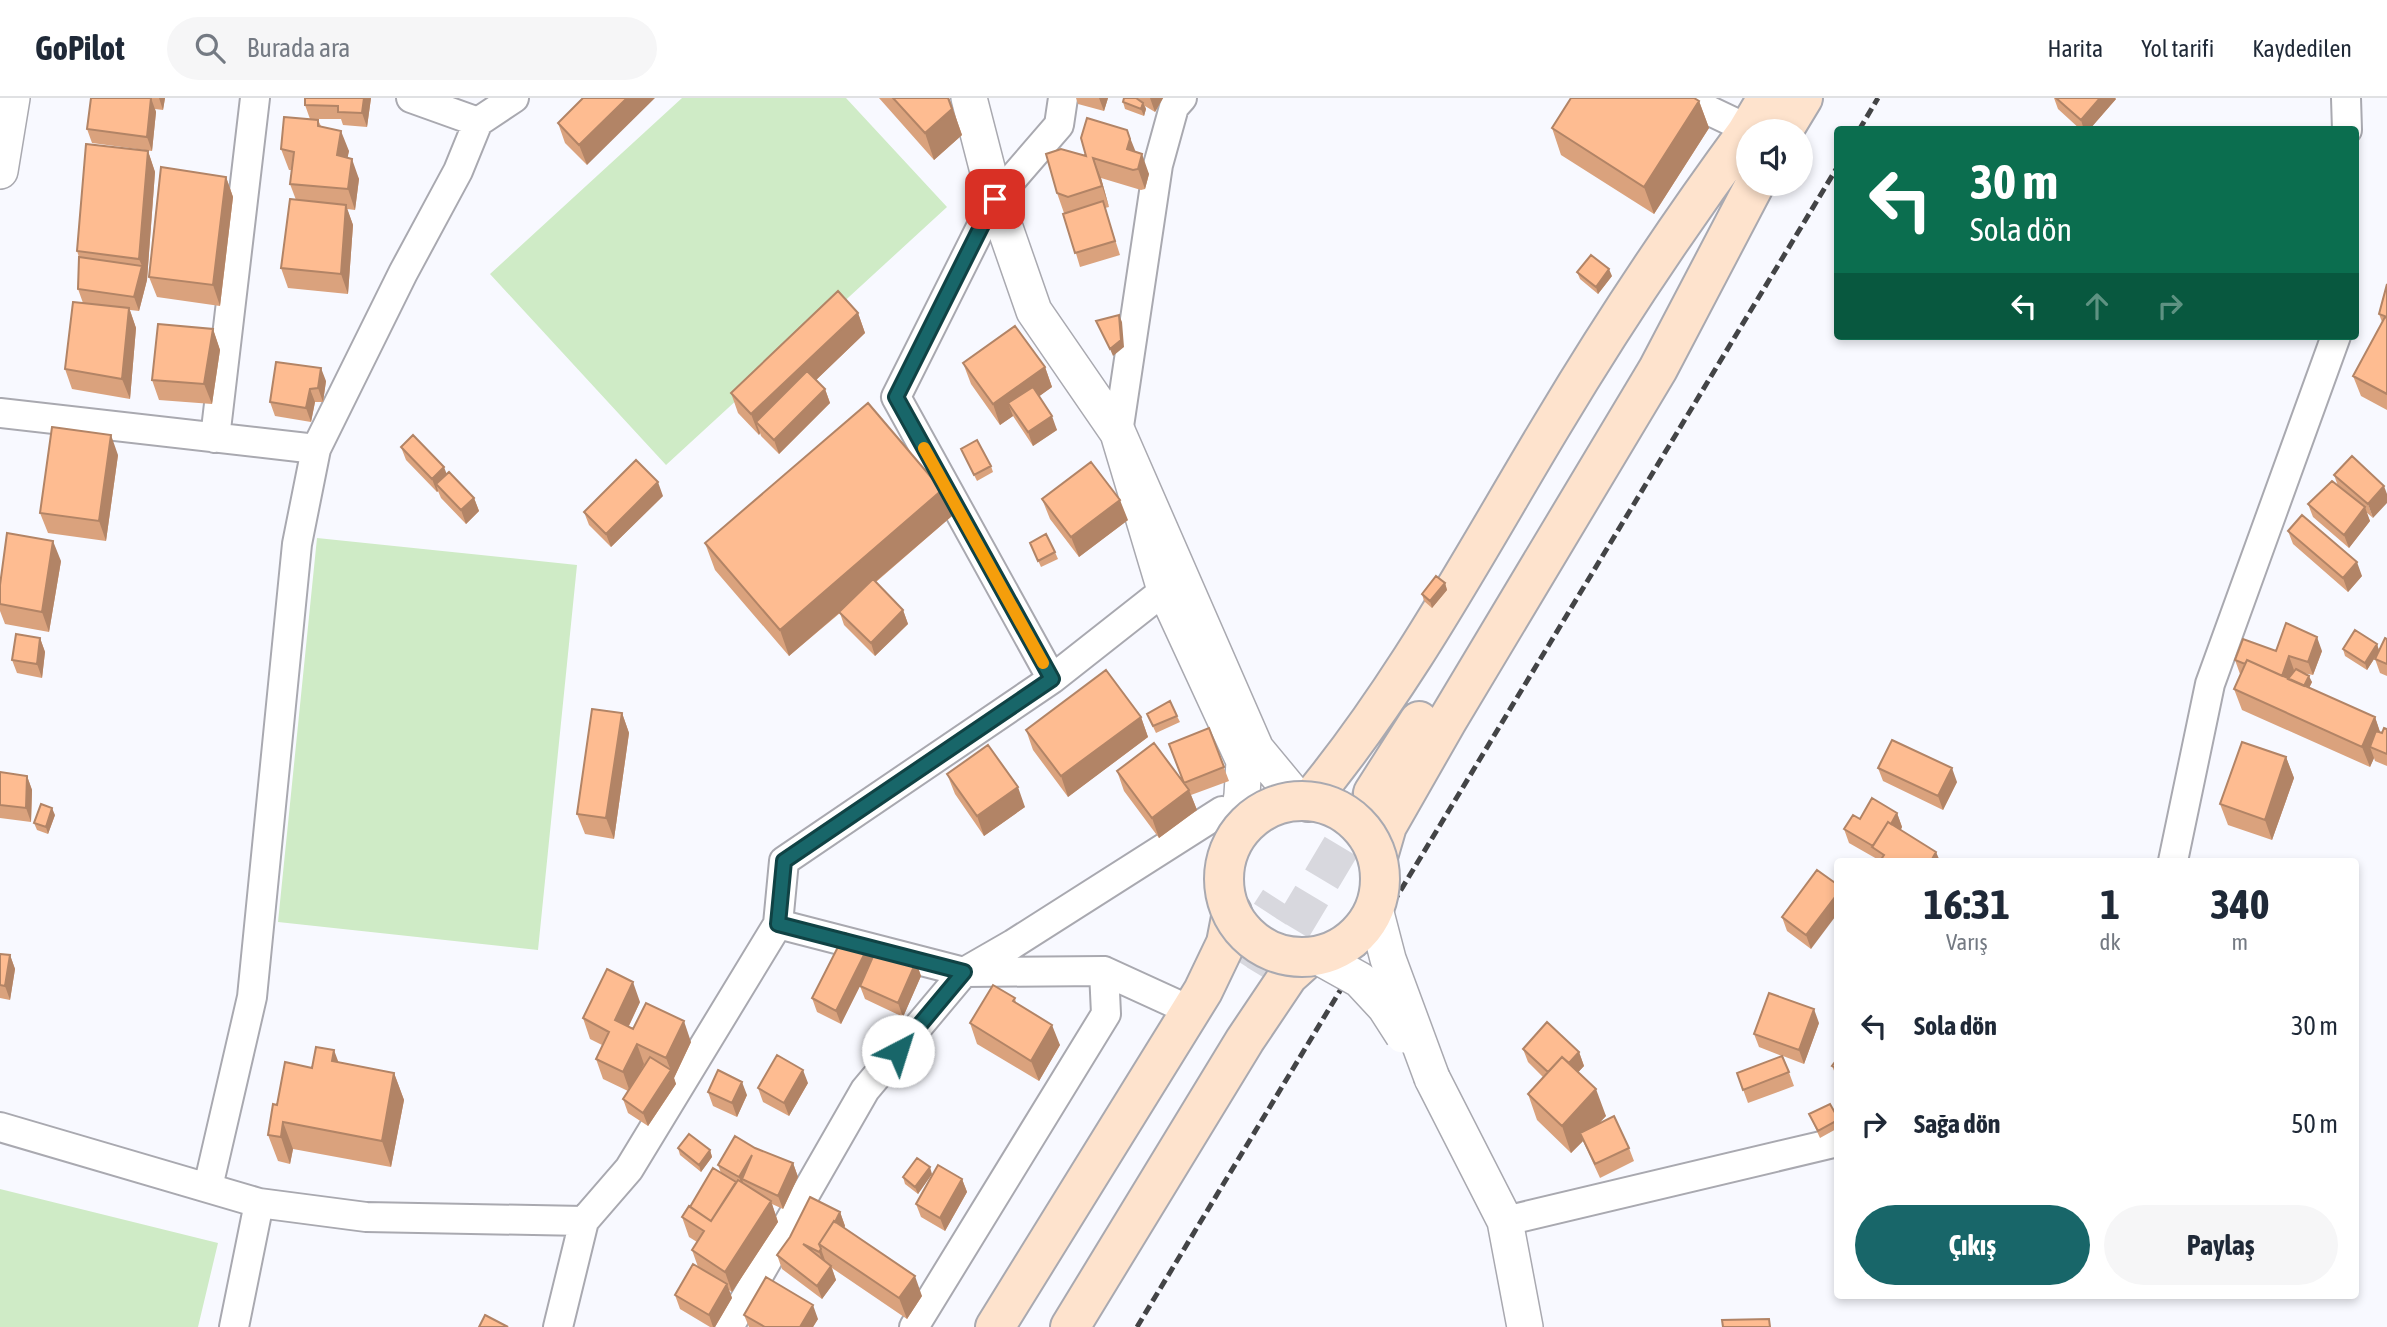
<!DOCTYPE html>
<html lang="tr">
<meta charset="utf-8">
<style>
:root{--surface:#fff;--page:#f6f6f7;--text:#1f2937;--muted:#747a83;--line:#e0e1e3;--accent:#186669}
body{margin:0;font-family:"Asap Condensed",sans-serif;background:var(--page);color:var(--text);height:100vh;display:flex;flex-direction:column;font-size:26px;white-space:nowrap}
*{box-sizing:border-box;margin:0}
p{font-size:23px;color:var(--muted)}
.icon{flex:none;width:38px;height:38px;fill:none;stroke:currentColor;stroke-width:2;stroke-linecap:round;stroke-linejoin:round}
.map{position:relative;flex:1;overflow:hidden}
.drawer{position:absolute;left:1834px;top:760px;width:525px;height:441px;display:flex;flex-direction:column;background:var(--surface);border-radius:7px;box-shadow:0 4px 10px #0003}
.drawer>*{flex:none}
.banner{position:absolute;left:1834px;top:28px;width:525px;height:214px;border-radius:7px;box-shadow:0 4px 10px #0003;background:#0b6e4f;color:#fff;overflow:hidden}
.tools{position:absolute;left:1736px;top:21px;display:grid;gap:14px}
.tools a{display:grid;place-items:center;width:77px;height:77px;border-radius:50%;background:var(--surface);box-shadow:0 4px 10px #0003;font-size:35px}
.pin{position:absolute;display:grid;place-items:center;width:60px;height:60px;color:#fff;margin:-30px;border-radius:14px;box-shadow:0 4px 10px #0006}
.me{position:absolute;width:77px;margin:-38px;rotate:40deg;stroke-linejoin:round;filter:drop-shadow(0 0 5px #0008)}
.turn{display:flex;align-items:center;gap:24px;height:147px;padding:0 21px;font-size:32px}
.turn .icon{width:91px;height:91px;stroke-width:2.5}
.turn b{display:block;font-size:49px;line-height:60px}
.lanes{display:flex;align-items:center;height:66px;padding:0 21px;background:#0003;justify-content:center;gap:35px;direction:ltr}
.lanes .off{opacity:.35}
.eta{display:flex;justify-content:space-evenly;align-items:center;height:119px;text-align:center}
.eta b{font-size:42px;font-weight:700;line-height:49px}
.button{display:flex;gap:14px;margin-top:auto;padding:14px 21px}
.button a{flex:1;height:80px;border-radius:42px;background:var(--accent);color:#fff;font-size:28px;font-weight:700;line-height:80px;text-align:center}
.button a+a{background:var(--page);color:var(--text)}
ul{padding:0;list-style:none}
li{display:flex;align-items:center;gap:21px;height:98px;padding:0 21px}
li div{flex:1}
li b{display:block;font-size:26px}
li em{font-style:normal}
header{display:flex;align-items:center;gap:42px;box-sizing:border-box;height:98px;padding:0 35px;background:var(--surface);border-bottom:2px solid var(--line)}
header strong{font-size:33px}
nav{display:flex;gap:38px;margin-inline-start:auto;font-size:24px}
.search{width:490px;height:63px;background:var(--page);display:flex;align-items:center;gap:18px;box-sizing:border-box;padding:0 24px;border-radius:38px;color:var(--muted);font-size:26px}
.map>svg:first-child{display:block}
.green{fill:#cfebc6}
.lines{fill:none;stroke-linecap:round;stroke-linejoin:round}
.secondary-tunnel{stroke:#d8d8de;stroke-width:38;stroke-dasharray:38 19;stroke-linecap:butt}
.minor-casing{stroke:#a9a9b0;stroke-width:32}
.tertiary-casing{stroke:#a9a9b0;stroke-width:38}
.secondary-casing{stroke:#a9a9b0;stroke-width:42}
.minor{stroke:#fff;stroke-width:28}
.tertiary{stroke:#fff;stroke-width:35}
.secondary{stroke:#fee3cd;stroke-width:38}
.rail{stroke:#434446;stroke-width:5;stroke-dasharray:10 5;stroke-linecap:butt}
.tertiary-bridge-casing{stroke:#a9a9b0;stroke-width:38;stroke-linecap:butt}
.secondary-bridge-casing{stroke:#a9a9b0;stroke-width:42;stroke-linecap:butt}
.tertiary-bridge{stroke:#fff;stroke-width:35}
.secondary-bridge{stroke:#fee3cd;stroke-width:38}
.wall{fill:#daa27d}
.shaded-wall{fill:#b28466}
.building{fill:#febc91;stroke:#b28466;stroke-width:2}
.route-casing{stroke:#104244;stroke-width:18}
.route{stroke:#186669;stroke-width:12}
.slow{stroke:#f59e0b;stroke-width:12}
</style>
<header>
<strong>GoPilot</strong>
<div class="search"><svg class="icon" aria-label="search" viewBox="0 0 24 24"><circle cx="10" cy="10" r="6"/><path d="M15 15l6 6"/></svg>Burada ara</div>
<nav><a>Harita</a><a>Yol tarifi</a><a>Kaydedilen</a></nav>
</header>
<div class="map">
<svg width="2387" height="1229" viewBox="0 0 2387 1229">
<rect width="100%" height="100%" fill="#f8f9ff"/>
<path class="green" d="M682 0H846L947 109 666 367 490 176Z
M317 440 577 467 538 852 278 824Z
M0 1091 218 1145 198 1229H0Z"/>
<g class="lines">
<path class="secondary-tunnel" d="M1239 864 1279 802
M1263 879 1373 695"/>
<g class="minor-casing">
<path id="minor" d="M411 0 478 24 514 0
M1683 0 1752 33
M2346 0 2347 32
M0 315 316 351
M1118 335 1158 67 1174 9 1182 0
M215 340 255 0
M1052 581 896 299 995 101 1059 27 1063 0
M2173 763 2210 586 2336 238
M778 826 784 763 1052 581 1165 492
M966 873 1013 846 1222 713
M1104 873 1174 905
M0 1029 259 1105 366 1119 584 1123
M208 1089 252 899 297 446 316 351 403 175 458 73 478 24
M1505 1123 1838 1044
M234 1229 259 1105
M558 1229 584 1123 629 1071 778 826 964 874 865 992 729 1229
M914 1229 1106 916 1104 873 964 874"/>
</g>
<g class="tertiary-casing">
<path id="tertiary" d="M969 0 995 101 1034 213 1118 335
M0 73 12 0
M1235 740 1242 697 1244 663 1165 492 1118 335 1256 651 1299 703
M1432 980 1505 1123 1525 1229"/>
</g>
<g class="secondary-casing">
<path id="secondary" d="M1783 33 1803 0
M1736 52 1767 0
M1373 695 1419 623
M1308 704C1404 589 1475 455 1552 327 1613 225 1679 126 1749 31
M1378 759 1387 728 1447 623 1658 271 1755 86
M995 1229 1203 893 1226 845 1232 814
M1070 1229 1245 942 1288 878 1309 859"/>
</g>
<use href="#minor" class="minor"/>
<use href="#tertiary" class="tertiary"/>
<use href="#secondary" class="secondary"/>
<path class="rail" d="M1859 32 1878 0
M1137 1229 1838 68"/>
<g class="tertiary-bridge-casing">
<path id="tertiary-bridge" d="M1375 811 1388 861 1432 980
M1317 858 1360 882 1385 909 1403 937"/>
</g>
<g class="secondary-bridge-casing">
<path id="secondary-bridge" d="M1224 781a78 78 0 1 1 156 0a78 78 0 1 1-156 0Z"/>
</g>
<use href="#tertiary-bridge" class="tertiary-bridge"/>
<use href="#secondary-bridge" class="secondary-bridge"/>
</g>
<path class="wall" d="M91 0H165L163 12 155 11 156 14 152 53 92 45 87 31Z
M371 0 367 29 343 27 341 21H310L305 7Z
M583 0 587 67 565 45 558 25Z
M879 0H949L962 37 934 62Z
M1076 0H1108L1104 13 1078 6Z
M1124 0H1163L1155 14 1145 8 1146 11 1144 18 1125 11 1123 4Z
M2054 0H2115L2116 1 2089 32H2081L2058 11Z
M1699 3 1709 30 1654 116 1561 57 1552 30Z
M318 22 321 28 349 53 347 60 359 81 355 112 347 111 353 127 348 196 288 190 281 170 296 102 290 86 292 72H289L281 51Z
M148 53 155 74 147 182 139 213 130 212 136 230 130 301 72 291 65 271 93 206 83 205 78 191 79 159 77 153Z
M1135 54 1149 76 1145 91 1141 92 1101 80 1109 109 1105 110 1120 157 1080 169 1064 115 1057 95 1086 58Z
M226 79 233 99 220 208 157 199 149 179Z
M1577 174 1612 178 1598 196 1580 181Z
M2387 186V312L2361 298 2353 278 2382 224 2379 216Z
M858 215 865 235 816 282 825 291 830 305 779 356 761 338 760 335 759 337 738 315 731 295Z
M213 231 220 252 212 306 159 302 152 282Z
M963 265 1045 269 1052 289 1039 298 1057 332 1033 348 1013 318 1000 327 971 286Z
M326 283 323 304H315L311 324 275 318 270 304Z
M401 349 447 376 474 400 479 413 466 426 441 400 438 393 437 394 406 362Z
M961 351 991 368 993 374 977 383Z
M118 357 106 443 48 435 40 415Z
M2352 358 2373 420 2366 414 2370 423 2349 450 2313 419 2308 406 2338 388 2334 377Z
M663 398 611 449 589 427 584 414Z
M1042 401 1128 422 1079 459 1050 421Z
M952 418 876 484 903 512 908 526 875 558 844 527 840 515 789 558 715 472 705 445Z
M2288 433 2362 478 2348 494 2293 446Z
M1030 445 1055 454 1058 461 1041 469Z
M61 463 49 534 5 526 0 513V506Z
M1445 485 1447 492 1432 510 1424 503 1422 496Z
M40 540 45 554 42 580 17 575 12 562Z
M2387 541V578L2380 575 2375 561 2378 555 2367 572 2345 558 2343 551 2377 546 2379 552Z
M2276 553H2322L2313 577 2303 575 2312 584 2309 590 2375 619 2380 634 2382 635 2387 631V668L2375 663 2374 660 2370 669 2242 612 2234 591 2241 576H2240L2235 562Z
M622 615 629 635 614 741 585 736 577 716Z
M1147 616 1177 618 1180 624 1156 635Z
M1141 619 1148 639 1068 699 1033 652 1026 632Z
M1209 630 1229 683 1191 697 1197 712 1159 740 1124 693 1117 673 1184 685Z
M2286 659 2294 680 2272 742 2228 727 2220 706Z
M1878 670 1957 684 1943 712 1883 683Z
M0 674 27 678 32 692 31 724 0 720Z
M947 676 1025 709 984 738 955 696Z
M1897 715 1902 729 1901 732 1940 763H1877V761L1849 745 1844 731 1860 721Z
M55 717 48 736 37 732 34 725Z
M1817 772 1811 851 1787 833 1782 819Z
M869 847 873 858 916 864 921 878 903 919 865 901 860 888 841 926 817 914 812 900Z
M0 856 10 857 15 871 10 902 0 900Z
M1015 900 1016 905 1060 947 1039 983 977 946 970 925Z
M640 904 629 928 633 931 691 944 674 980 676 986 648 1028 628 1015 623 1001 628 993 603 981 596 961 602 947 590 941 583 920Z
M1819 925 1804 966 1783 958 1794 988 1748 1005 1737 975 1782 958 1759 949 1754 936Z
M1523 951 1579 954 1584 968 1578 974 1606 1018 1599 1025 1629 1050 1634 1063 1600 1080 1583 1043 1571 1055 1537 1022 1528 996 1543 979 1528 964Z
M1838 960V982L1832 968Z
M339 964 394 975 404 1002 391 1069 293 1051 290 1066 278 1063 268 1037 277 1007 312 970Z
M808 985 789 1018 763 1004 758 990Z
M708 994 747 997 737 1019 713 1008Z
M1809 1016 1838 1020V1030L1820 1040Z
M678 1050 710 1052 712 1059 701 1074 680 1057Z
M755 1050 793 1065 798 1079 783 1111 772 1106 778 1124 732 1194 729 1192 732 1200 715 1229H710L680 1211 675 1197 698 1169 692 1152 697 1144 689 1139 682 1119 721 1075 718 1067Z
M932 1076 918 1096 905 1086 903 1079Z
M962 1081 967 1094 945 1133 921 1119 916 1106Z
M840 1114 845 1128 844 1130 922 1198 907 1221 832 1170 836 1182 822 1201 782 1171 777 1157Z
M744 1217 818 1221 813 1229H749Z"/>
<path class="shaded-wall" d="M151 0 156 14 152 53 147 39Z
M159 0H165L163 12Z
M364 0H371L367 29 362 15Z
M627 0H655L587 67 579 47Z
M949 0 962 37 934 62 925 35Z
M1099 0H1108L1104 13Z
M1150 0H1163L1155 14Z
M2100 0H2115L2116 1 2089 32H2084L2081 22Z
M1699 3 1709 30 1654 116 1644 89Z
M1143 5 1146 11 1144 18 1141 11Z
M1127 32 1135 52 1137 61 1127 51Z
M341 33 349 53 344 77 337 57Z
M148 53 155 74 147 182 139 213 134 199 142 168 139 161Z
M1142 56 1149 76 1145 91 1138 71Z
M1093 60 1101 80 1109 109 1102 88Z
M352 61 359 81 355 112 348 91Z
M226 79 233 99 220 208 213 187Z
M346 107 353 127 348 196 341 176Z
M1609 171 1612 178 1598 196 1596 189Z
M129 210 136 230 130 301 122 281Z
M858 215 865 235 764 332 756 324 760 335 759 337 751 316Z
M1119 217 1122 224 1124 249 1113 258 1110 251Z
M213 231 220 252 212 306 204 286Z
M1045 269 1052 289 1015 316 1008 305 1013 318 1000 327 993 306Z
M321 270 326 283 323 304 318 290Z
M310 291 315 304 311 324 306 310Z
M825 291 830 305 779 356 774 342Z
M1052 318 1057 332 1033 348 1028 334Z
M111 337 118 357 106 443 99 423Z
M444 369 449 382 436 386 438 393 437 394 432 381Z
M658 384 663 398 611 449 606 436Z
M2384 388 2387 396V405L2373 420 2368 406Z
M942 392 952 418 789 558 780 532Z
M474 400 479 413 466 426 461 412Z
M1120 402 1128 422 1079 459 1071 439Z
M2365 409 2370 423 2349 450 2344 437Z
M53 443 61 463 49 534 42 514Z
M2357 464 2362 478 2348 494 2343 480Z
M1445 485 1447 492 1432 510 1430 503Z
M903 512 908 526 875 558 871 545Z
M2317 539 2322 553 2313 577 2308 564Z
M40 540 45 554 42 580 37 566Z
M2377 546 2379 553 2367 572 2365 565Z
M2289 558 2294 572 2288 589 2282 580Z
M2309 578 2312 584 2302 604 2300 597Z
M622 615 629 635 614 741 606 720Z
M1141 619 1148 639 1068 699 1061 678Z
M2375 619 2382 640 2370 649 2374 660 2370 669 2362 649Z
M2286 659 2294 680 2272 742 2265 722Z
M1952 670 1957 684 1943 712 1938 698Z
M27 678 32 692 31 724 26 710Z
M1018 689 1025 709 984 738 977 718Z
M1189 692 1197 712 1159 740 1152 720Z
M52 710 55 717 48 736 46 729Z
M1897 715 1902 729 1885 759 1884 757 1877 752Z
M1936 754 1940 763H1931Z
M1838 795V815L1811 851 1806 837Z
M869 847 874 860 841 926 836 913Z
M10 857 15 871 10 902 5 888Z
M916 864 921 878 903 919 898 905Z
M633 884 640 904 622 942 615 922Z
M1814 911 1819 925 1804 966 1799 952Z
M684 923 691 944 674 980 676 986 648 1028 643 1015 671 973 666 960Z
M1052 927 1060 947 1039 983 1031 963Z
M637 946 644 966 630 994 623 974Z
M334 952 344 979 332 963Z
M1579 954 1584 968 1560 994 1555 980Z
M803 972 808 985 789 1018 784 1005Z
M394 975 404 1002 391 1069 382 1043Z
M742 984 747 997 737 1019 732 1005Z
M1596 991 1606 1018 1583 1042 1580 1035 1583 1043 1571 1055 1562 1028Z
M283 1024 293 1051 290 1066 281 1039Z
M710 1052 712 1059 701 1074 699 1067Z
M752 1057 742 1081 745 1090 744 1092 739 1079Z
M793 1065 798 1079 783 1111 778 1098Z
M930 1069 932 1076 918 1096 915 1089Z
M962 1081 967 1094 945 1133 940 1120Z
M771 1103 778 1124 732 1194 725 1174Z
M840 1114 845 1128 831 1154 822 1148Z
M821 1151 826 1165 824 1167 819 1154Z
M831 1168 836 1182 822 1201 817 1188Z
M915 1178 922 1198 907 1221 899 1200Z
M727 1186 732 1200 715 1229H713L709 1217Z
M813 1207 818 1221 813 1229H800Z"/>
<path class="building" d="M91 0H151L147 39 87 31Z
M305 0H364L362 15 338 14V8L305 7Z
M583 0H627L579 47 558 25Z
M893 0H948L952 11 925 35Z
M1124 0H1136L1143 5 1141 11 1123 4Z
M1571 0H1694L1699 3 1644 89 1552 30Z
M2056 0H2100L2081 22Z
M284 19 318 22V28L341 33 337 57 352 61 348 91 290 86 294 54 281 51Z
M1087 20 1127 32 1130 41 1127 51 1142 56 1138 71 1133 72 1093 60 1102 88 1068 99 1057 95 1046 56 1061 51 1086 58 1081 40Z
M86 46 148 53 139 161 77 153Z
M161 69 226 79 213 187 149 179Z
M290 101 346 107 341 176 281 170Z
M1103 103 1115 143 1075 155 1063 116Z
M1591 157 1609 171 1596 189 1577 174Z
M79 159 142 168 134 199 78 191Z
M2387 186V219L2379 216Z
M838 193 858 215 751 316 731 295Z
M73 204 129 210 122 281 65 271Z
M1119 217 1121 242 1110 251 1096 223Z
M2385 219 2387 220V296L2353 278Z
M158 226 213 231 204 286 152 282Z
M1015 228 1045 269 993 306 963 265Z
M276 264 321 270 318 290 310 291 306 310 270 304Z
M807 273 825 291 774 342 756 324Z
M1033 289 1052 318 1028 334 1008 305Z
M868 305 942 392 780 532 705 445Z
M52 329 111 337 99 423 40 415Z
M413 337 444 369 432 381 401 349Z
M977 342 991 368 974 377 961 351Z
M2352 358 2384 388 2368 406 2334 377Z
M636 362 658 384 606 436 584 414Z
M1091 364 1120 402 1071 439 1042 401Z
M449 374 474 400 461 412 436 386Z
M2332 383 2365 409 2344 437 2308 406Z
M2302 417 2357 464 2343 480 2288 433Z
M7 435 53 443 42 514 0 506V487Z
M1046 436 1055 454 1038 463 1030 445Z
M1436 478 1445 485 1430 503 1422 496Z
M873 481 903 512 871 545 839 514Z
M2286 525 2317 539 2308 564 2289 558 2282 578 2247 562 2245 566 2235 562 2243 541 2276 553Z
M2355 532 2377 546 2365 565 2343 551Z
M16 536 40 540 37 566 12 562Z
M2385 540 2387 541V566L2375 561Z
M2247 562 2375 619 2362 649 2234 591Z
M2296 571 2309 578 2304 588 2288 581Z
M1106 572 1141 619 1061 678 1026 632Z
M1170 603 1177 618 1153 628 1147 616Z
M592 611 622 615 606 720 577 716Z
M1209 630 1224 669 1184 685 1169 646Z
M2384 630 2387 631V656L2370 649 2376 633 2382 635Z
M1892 642 1952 670 1938 698 1878 670Z
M2242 644 2286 659 2265 722 2220 706Z
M1154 645 1189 692 1152 720 1117 673Z
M988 647 1018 689 977 718 947 676Z
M0 674 27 678 26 710 0 707Z
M1872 700 1897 715 1891 726 1888 724 1873 748 1844 731 1853 717 1860 721Z
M41 706 52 710 46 729 34 725Z
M1888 724 1936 754 1931 763H1880L1884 757 1872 749Z
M1817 772 1838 787V795L1806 837 1782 819Z
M845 835 869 847 836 913 812 900Z
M878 847 916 864 898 905 860 888Z
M0 856 10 857 5 888 0 887Z
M607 871 633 884 615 922 633 931 646 905 684 923 666 960 637 946 623 974 596 961 609 934 583 920Z
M993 887 1015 900 1013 903 1052 927 1031 963 970 925Z
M1769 895 1814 911 1799 952 1754 936Z
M1547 924 1579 954 1569 965 1562 959 1548 974 1523 951Z
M316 949 334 952 332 963 394 975 382 1043 283 1024 281 1039 268 1037 273 1006 277 1007 285 964 312 970Z
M777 957 803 972 784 1005 758 990Z
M1782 958 1789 974 1743 992 1737 975Z
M650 959 671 972 643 1015 623 1001Z
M1562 959 1596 991 1562 1028 1528 996Z
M1838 960V971L1832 968Z
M718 972 742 984 732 1005 708 994Z
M1830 1006 1838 1020V1022L1818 1033 1809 1016Z
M1614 1018 1629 1050 1595 1066 1580 1035Z
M689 1036 710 1052 699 1067 678 1050Z
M735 1038 755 1050 793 1065 778 1098 742 1081 752 1057 739 1079 718 1067Z
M917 1060 930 1069 915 1089 903 1079Z
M938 1067 962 1081 940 1120 916 1106Z
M713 1070 736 1084 711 1123 690 1109Z
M738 1082 771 1103 725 1174 692 1152 704 1133 682 1119 689 1108 711 1123Z
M810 1099 840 1114 835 1124 834 1123 819 1146 821 1151 819 1154 803 1146 831 1168 817 1188 777 1157 790 1139Z
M834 1123 915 1178 899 1200 819 1146Z
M693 1166 727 1186 709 1217 675 1197Z
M766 1179 813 1207 800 1229H765L744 1217Z
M485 1217 508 1229H479Z
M1769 1221 1770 1229H1723L1722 1222Z"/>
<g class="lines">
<g class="route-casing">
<path id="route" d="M898 953 964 874 778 826 784 763 1052 581 896 299 995 101"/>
</g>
<use href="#route" class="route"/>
<path class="slow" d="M924 350 1043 565"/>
</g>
</svg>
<div class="tools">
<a><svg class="icon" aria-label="sound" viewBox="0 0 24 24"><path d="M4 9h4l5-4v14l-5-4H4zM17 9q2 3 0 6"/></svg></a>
</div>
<div class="pin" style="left:995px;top:101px;background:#d93025"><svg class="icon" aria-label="arrive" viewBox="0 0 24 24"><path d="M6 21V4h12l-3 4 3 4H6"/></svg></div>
<svg class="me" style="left:898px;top:953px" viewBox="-20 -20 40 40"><circle r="19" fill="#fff"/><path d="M0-13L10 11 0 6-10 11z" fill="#186669"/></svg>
<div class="banner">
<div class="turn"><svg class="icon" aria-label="left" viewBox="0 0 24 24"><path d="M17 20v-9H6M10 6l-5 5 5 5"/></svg><div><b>30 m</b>Sola dön</div></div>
<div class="lanes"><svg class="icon" aria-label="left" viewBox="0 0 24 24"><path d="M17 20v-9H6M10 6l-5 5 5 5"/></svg><svg class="icon off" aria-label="ahead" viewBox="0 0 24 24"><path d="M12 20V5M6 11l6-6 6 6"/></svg><svg class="icon off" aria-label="right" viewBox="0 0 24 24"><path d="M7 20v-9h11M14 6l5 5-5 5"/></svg></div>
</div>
<section class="drawer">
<div class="eta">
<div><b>16:31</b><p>Varış</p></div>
<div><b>1</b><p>dk</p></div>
<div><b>340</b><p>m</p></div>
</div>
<ul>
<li><svg class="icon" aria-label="left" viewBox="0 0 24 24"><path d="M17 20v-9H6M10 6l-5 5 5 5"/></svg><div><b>Sola dön</b></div><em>30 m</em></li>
<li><svg class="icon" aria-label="right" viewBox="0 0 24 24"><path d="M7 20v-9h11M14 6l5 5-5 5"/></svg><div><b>Sağa dön</b></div><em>50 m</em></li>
</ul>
<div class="button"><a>Çıkış</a><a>Paylaş</a></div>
</section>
</div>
